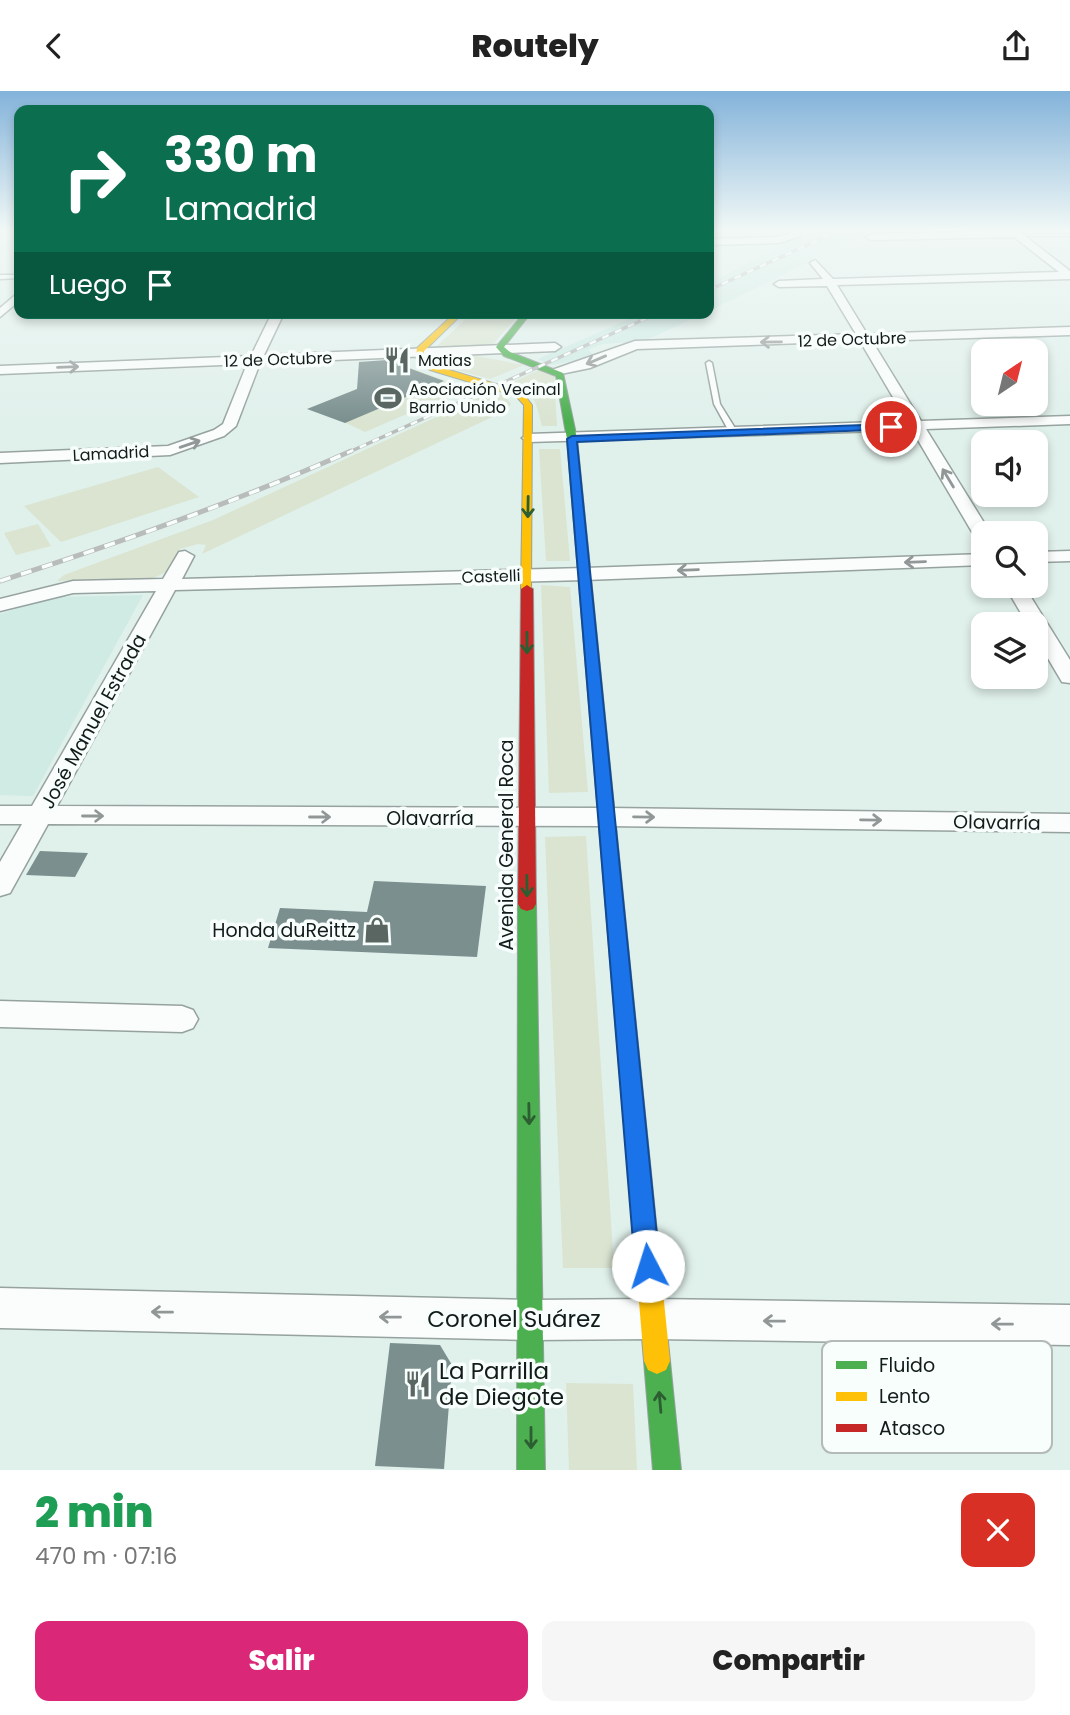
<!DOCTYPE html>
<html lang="es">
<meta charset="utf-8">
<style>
:root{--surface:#fff;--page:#f6f6f6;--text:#222;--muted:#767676;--accent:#db2777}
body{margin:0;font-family:Poppins,sans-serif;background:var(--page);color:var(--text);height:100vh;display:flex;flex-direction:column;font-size:26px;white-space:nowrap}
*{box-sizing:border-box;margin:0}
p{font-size:23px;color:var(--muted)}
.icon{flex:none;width:38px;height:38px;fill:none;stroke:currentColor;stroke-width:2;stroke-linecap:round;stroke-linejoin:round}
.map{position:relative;height:1379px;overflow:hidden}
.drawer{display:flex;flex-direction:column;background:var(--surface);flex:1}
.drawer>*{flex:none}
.guide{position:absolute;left:14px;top:14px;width:700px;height:214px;border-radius:14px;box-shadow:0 4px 10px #0003;background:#0b6e4f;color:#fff;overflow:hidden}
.needle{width:46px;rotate:35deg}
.controls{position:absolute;left:971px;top:248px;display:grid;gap:14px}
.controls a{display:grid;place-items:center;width:77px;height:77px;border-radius:14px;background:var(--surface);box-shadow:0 4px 10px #0003;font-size:35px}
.pin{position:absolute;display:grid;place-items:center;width:60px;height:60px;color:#fff;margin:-30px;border:4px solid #fff;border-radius:50%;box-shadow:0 2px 7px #0007}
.me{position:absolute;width:77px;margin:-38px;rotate:355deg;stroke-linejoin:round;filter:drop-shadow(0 0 5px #0008)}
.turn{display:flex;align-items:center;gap:24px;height:147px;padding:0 35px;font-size:32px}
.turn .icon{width:91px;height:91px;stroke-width:2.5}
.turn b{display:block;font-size:49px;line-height:60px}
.then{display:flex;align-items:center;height:66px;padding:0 35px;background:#0003;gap:14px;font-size:26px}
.round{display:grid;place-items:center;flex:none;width:74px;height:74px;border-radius:14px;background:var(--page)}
.summary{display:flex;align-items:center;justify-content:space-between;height:119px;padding:0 35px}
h1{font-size:42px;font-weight:800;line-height:52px;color:#1e9e55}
.action{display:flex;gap:14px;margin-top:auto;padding:14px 35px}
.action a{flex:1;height:80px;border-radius:14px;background:var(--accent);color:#fff;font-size:28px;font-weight:800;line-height:80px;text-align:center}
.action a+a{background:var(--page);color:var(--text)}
header{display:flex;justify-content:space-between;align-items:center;height:91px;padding:0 35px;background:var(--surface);font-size:32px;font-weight:800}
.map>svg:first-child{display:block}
.built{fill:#cfebe3}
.green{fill:#dae4d1}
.building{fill:#7b8f8f}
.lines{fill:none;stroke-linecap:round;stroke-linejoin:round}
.lane-casing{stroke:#96a29f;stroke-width:3}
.street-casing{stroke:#96a29f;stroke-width:3}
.fast-casing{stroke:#96a29f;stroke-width:2}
.slow-casing{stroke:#96a29f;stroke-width:2}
.jam-casing{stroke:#96a29f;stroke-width:2}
.lane{fill:#fafdfc;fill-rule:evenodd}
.street{fill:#fafdfc;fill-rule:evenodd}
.fast{fill:#4caf50;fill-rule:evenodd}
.slow{fill:#ffc107;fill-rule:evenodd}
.jam{fill:#c62828;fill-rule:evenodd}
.rail-far1-casing{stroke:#b8bcbb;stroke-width:3.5}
.rail-casing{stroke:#b8bcbb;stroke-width:5}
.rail-far1{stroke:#f8fefc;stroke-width:2.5;stroke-dasharray:7;stroke-linecap:butt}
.rail{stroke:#f8fefc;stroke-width:3.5;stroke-dasharray:11;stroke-linecap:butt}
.oneway{stroke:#919796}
.oneway2{stroke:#2c5e32}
.route{fill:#1a73e8;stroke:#114b97;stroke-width:2}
.labels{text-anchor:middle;stroke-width:7;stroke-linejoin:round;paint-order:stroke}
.far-street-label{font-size:16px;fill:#111b19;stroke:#f8fefc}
.far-poi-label{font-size:16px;fill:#111b19;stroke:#f8fefc;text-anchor:start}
.street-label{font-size:19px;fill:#111b19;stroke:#f8fefc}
.poi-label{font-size:19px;fill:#111b19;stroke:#f8fefc;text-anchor:end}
.near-street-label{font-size:23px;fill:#111b19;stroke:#f8fefc}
.near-poi-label{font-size:23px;fill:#111b19;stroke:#f8fefc;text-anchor:start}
.key{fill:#f8fefc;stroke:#b3bab8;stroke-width:2}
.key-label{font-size:19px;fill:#111b19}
</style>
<header><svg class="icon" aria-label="back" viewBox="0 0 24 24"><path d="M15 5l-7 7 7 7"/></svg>Routely<svg class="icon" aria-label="share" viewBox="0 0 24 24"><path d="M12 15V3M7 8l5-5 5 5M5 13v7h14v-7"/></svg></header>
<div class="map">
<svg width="1070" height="1379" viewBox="0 0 1070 1379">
<rect width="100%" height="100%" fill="#e0f0eb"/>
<path class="built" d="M811 138H878L851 151 815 160 813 169 709 220V193Z
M643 222H704L645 250 602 253 588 259 592 262 586 268 551 274 538 268Z
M143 504 33 705 0 704V523L55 506Z"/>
<path class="green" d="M472 222H521L491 255 436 256Z
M471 264 524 274 490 288 445 276 432 268Z
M410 277 467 297 365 341 338 328 307 318Z
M539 279 554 285 557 335H542C535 308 535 301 507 294Z
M493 300 504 304 511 313 505 320 202 463 206 454 198 453 180 458 170 479 154 487 57 490 64 484 213 429Z
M539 358H560L570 470H546Z
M158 376 199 406 61 451 24 415Z
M38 433 51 455 16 464 4 442Z
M541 494 570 496 588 701 549 702Z
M586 745 614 1177H563L545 746Z
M566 1292 633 1293 637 1379H569Z"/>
<path class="building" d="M387 269 444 290 345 332 307 318 357 298 359 271Z
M40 760 88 762 75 786 26 784Z
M374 790 486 795 477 866 268 857 280 817 367 821Z
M390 1252 440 1254 452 1274 444 1378 375 1375Z"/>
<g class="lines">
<g class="lane-casing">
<path id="lane" d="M1070 143V145H1017L1019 144Z
M0 184H19V187L0 188Z
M709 270 712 272 720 313 738 342 737 344H731L714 313 706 272Z"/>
</g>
<g class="street-casing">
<path id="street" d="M6 138H19V141Z
M794 138H802L800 145 779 152 709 154V148L778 146 793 141Z
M1006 138H1016L1070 180V188L837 194 867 243 1070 236V244L872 250 921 330 1070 325V333L926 338 991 443H984V451L975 446 912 339 529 351 522 347 529 343 907 330 860 250 637 258 590 277 556 284 549 280 635 250 856 243 827 195 779 196 774 193 779 190 823 188 810 172 815 169 833 188 1059 181 1014 146 871 149 866 146 871 143 1007 140Z
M19 201V210L0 226V217Z
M272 222H284L264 264 555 252 561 256 555 260 260 272 236 335 224 345 170 364 0 372V362L168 355 214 339 223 333 247 273 0 283V275L251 265Z
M185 460 194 465 182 488 585 477 984 463V474L585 489 175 499 57 715 608 717 1070 723V741L608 735 48 733 10 802 0 805V771L22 733H0V715H32L156 500 73 502 0 520V508L73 490 163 488 179 461Z
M1070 460V470L1036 471V461Z
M1005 495H1024L1070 569V592L1062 591 1059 586 1036 547V534H1028Z
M0 910 182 915 193 919 198 928 193 937 182 941 0 936Z
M0 1197 531 1209 653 1208 1070 1214V1254L653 1248 531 1249 0 1237Z"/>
</g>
<g class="fast-casing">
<path id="fast" d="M524 222H531L504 256 510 261 563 282 577 348 633 904 630 910 623 912 616 910 613 904 567 348 556 285 504 265 496 256Z
M527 806 533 808 536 813 545 1379H517L518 813 521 808Z
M657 1257 666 1261 670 1270 681 1379H653L644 1270 648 1261Z"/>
</g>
<g class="slow-casing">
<path id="slow" d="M455 222H463L424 260V266L436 275 522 301 532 314 531 501 527 502 521 498 524 314 516 305 430 279 416 267 417 257Z
M623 896 630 898 633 904 670 1270 666 1279 657 1283 648 1279 644 1270 613 904 616 898Z"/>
</g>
<g class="jam-casing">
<path id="jam" d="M527 494 533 498 536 813 533 818 527 820 521 818 518 813 521 498Z"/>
</g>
<use href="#lane" class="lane"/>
<use href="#street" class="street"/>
<use href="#fast" class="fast"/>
<use href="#slow" class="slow"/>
<use href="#jam" class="jam"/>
<g class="rail-far1-casing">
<path id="rail-far1" d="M709 199 842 138
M347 362 658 222"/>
</g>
<g class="rail-casing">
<path id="rail" d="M0 490C119 452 236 411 351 360"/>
</g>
<use href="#rail-far1" class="rail-far1"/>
<use href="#rail" class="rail"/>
</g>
<defs><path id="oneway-shaft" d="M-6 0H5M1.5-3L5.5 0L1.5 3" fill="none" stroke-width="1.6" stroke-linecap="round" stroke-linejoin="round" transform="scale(1.75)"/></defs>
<g class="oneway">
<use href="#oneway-shaft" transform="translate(771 251) rotate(179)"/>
<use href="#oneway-shaft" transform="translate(596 269) rotate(157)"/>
<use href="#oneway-shaft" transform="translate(68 276) rotate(-2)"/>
<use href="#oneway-shaft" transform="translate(190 353) rotate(-19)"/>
<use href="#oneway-shaft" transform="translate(948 387) rotate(-121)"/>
<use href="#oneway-shaft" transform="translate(915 471) rotate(178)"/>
<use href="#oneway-shaft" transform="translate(688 479) rotate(178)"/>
<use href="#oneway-shaft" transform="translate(93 725)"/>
<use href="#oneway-shaft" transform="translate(320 726)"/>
<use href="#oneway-shaft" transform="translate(644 726) rotate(1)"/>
<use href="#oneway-shaft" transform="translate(871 729) rotate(1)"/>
<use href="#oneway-shaft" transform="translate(162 1221) rotate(-179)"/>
<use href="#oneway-shaft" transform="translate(390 1226) rotate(-179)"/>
<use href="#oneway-shaft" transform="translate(774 1230) rotate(-179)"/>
<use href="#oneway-shaft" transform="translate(1002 1233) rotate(-179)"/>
</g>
<g class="oneway2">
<use href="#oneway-shaft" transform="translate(528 416) rotate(91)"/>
<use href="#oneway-shaft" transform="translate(527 552) rotate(90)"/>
<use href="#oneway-shaft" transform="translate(527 795) rotate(89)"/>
<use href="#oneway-shaft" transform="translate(529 1023) rotate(89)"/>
<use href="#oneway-shaft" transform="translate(660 1311) rotate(-95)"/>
<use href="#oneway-shaft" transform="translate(531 1347) rotate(90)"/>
</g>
<linearGradient id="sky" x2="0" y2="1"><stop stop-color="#83b3da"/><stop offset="0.42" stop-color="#f1f8f6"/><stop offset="1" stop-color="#f1f8f6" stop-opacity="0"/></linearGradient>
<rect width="1070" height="331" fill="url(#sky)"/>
<path class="route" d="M891 333 896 336 894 338 577 351 660 1175 657 1184 648 1188 639 1184 635 1175 567 348 572 345Z"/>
<defs>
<g id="restaurant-bare" transform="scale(2.1)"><path d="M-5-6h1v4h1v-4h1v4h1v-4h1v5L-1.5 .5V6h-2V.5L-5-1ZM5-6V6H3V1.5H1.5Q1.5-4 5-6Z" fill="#596662" stroke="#f8fefc" stroke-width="2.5" paint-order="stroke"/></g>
<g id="stadium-bare" transform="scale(2.1)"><path d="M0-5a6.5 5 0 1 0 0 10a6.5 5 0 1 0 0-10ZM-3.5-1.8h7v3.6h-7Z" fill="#596662" stroke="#f8fefc" stroke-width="2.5" paint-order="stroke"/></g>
<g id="shop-bare" transform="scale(2.1)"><path d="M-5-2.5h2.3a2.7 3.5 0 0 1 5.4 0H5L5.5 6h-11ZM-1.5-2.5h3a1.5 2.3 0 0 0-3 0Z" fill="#596662" stroke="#f8fefc" stroke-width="2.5" paint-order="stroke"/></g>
</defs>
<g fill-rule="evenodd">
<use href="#restaurant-bare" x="397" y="269"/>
<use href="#stadium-bare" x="388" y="307"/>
<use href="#shop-bare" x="377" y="839"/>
<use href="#restaurant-bare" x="418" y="1293"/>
</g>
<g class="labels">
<g class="far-street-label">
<text transform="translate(852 248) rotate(-2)" y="6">12 de Octubre</text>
<text transform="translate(278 268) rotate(-2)" y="6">12 de Octubre</text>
<text transform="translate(111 362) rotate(-3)" y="6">Lamadrid</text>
<text transform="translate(491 485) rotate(-2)" y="6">Castelli</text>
</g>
<g class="far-poi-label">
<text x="418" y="275">Matias</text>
<text x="409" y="304">Asociación Vecinal<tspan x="409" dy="18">Barrio Unido</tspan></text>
</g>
<g class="street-label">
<text transform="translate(93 630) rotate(-61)" y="7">José Manuel Estrada</text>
<text x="430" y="734">Olavarría</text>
<text transform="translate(997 731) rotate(1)" y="7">Olavarría</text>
<text transform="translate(506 754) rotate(-90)" y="7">Avenida General Roca</text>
</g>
<g class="poi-label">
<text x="356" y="846">Honda duReittz</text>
</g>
<g class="near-street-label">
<text x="514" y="1236">Coronel Suárez</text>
</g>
<g class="near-poi-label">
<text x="439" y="1288">La Parrilla<tspan x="439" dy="26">de Diegote</tspan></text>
</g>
</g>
<rect x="822" y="1250" width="230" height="112" rx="10" class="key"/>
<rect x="836" y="1270" width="31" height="8" fill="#4caf50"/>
<rect x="836" y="1301" width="31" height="9" fill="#ffc107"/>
<rect x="836" y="1333" width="31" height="8" fill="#c62828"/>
<g class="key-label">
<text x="879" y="1281">Fluido</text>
<text x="879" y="1312">Lento</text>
<text x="879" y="1344">Atasco</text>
</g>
</svg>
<div class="controls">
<a><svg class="needle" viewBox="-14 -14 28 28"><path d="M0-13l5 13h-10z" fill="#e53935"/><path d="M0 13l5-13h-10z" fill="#767676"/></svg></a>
<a><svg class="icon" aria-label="sound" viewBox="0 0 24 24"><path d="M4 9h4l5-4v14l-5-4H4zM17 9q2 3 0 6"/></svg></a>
<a><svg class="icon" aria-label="search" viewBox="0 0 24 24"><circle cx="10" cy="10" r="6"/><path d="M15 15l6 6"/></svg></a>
<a><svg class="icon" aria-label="layers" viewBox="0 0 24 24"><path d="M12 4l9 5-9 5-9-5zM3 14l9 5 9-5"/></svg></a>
</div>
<div class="pin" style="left:891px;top:336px;background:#d93025"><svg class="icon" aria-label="arrive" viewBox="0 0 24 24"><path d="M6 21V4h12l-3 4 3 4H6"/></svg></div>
<svg class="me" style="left:648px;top:1175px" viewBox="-20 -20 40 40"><circle r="19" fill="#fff"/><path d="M0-13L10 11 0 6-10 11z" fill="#1a73e8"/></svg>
<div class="guide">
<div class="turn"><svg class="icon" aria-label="right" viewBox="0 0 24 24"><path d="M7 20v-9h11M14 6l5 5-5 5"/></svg><div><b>330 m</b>Lamadrid</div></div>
<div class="then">Luego<svg class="icon" aria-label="arrive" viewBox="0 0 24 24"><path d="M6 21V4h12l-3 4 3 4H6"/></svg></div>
</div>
</div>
<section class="drawer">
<div class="summary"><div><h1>2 min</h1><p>470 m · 07:16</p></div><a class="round" style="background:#d93025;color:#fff"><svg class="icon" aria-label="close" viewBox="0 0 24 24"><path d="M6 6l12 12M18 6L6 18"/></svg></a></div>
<div class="action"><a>Salir</a><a>Compartir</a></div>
</section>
